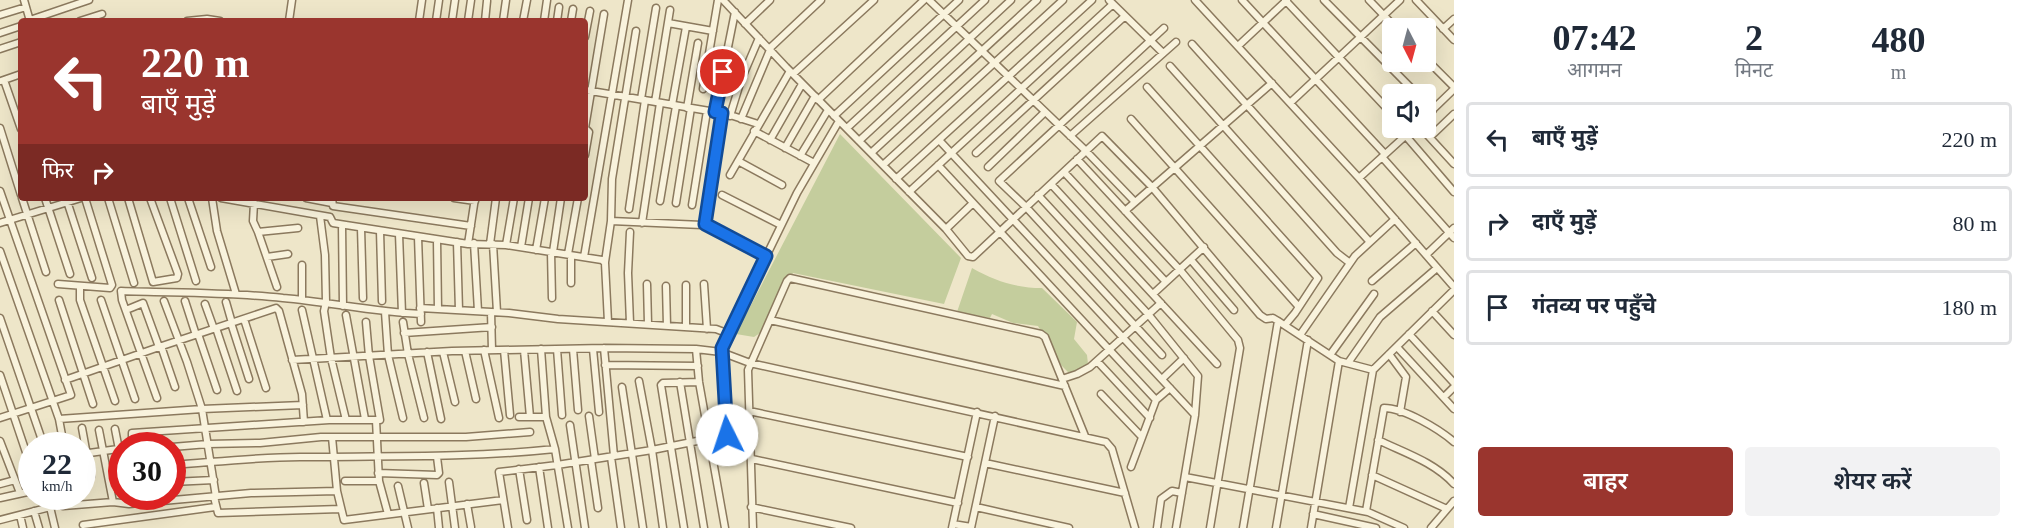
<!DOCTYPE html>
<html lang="hi">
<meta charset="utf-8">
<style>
:root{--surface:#fff;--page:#f2f2f3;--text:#1f2937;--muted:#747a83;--line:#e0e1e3;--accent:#9a352e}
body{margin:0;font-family:"Times New Roman","Noto Sans Devanagari",serif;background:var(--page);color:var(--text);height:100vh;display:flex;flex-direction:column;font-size:22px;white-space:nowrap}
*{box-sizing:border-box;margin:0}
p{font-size:20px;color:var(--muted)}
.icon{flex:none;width:33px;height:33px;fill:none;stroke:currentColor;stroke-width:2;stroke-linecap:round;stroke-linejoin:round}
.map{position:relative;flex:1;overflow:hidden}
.sheet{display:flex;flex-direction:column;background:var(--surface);width:570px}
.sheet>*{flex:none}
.hud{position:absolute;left:18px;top:18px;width:570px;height:183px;border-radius:6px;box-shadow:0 6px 24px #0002;background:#9a352e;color:#fff;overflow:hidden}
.needle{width:39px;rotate:174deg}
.tools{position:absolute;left:1382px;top:18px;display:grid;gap:12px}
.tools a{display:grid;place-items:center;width:54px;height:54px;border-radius:6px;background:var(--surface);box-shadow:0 6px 24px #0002;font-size:30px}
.speed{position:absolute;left:18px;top:432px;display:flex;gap:12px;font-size:30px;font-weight:700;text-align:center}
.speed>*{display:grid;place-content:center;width:78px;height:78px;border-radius:50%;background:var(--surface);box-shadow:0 6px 24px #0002;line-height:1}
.speed small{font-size:15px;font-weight:400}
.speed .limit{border:9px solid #d22;background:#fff;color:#111}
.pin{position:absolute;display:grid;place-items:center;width:51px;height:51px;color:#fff;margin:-26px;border:3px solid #fff;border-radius:50%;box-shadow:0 2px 6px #0007}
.me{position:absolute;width:66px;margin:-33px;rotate:356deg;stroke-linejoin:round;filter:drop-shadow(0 0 4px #0008)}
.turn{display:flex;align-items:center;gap:21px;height:126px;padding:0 24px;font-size:27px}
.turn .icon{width:78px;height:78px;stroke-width:2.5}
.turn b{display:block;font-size:42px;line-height:51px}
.then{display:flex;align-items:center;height:57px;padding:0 24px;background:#0003;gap:12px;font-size:22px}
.eta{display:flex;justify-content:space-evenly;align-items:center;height:102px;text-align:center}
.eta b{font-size:36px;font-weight:600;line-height:42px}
.cta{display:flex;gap:12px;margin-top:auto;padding:12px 24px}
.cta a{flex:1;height:69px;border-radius:6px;background:var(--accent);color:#fff;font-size:24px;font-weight:600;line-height:69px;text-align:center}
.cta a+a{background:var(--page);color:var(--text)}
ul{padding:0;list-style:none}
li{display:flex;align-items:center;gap:18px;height:75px;margin:0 12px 9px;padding:0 12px;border:3px solid var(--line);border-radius:6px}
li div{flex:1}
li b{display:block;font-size:22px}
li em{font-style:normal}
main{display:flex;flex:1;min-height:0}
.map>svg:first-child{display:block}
.green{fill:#c4cd9d}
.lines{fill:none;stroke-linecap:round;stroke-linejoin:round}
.street-casing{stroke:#8b795e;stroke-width:9}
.street{stroke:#f9f3dd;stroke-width:6}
.route-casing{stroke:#114b97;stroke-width:15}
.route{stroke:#1a73e8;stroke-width:10}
</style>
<main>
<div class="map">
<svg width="1454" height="528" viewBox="0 0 1454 528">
<rect width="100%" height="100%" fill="#eee6c9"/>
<path class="green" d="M840 134 961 258 944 304 793 273 760 333 754 337 736 334Z
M972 268C995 281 1016 288 1042 288L1077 322 1074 339 1087 355 1088 364 1070 374 1061 365 1038 326 1013 323 992 314 990 318 957 312Z"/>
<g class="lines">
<g class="street-casing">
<path id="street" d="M24 0 30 21
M723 0 786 67 946 229 968 256 973 257 1102 136 1152 187 1260 315 1266 319 1273 318 1278 321 1339 361 1373 370
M929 0 1086 151 1135 202
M1109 0 1163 53
M1195 0 1359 178 1454 287
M1242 0 1385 154
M1285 0 1392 114
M1324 0 1417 94
M1369 0 1396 28
M1416 0 1454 40
M0 15 26 7
M30 20 89 0
M80 21 102 14
M187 21 207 19 220 21
M289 21 292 0
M419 21 422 0
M436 21 439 0
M452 21 455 0
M468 21 471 0
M485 21 487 1
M503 21 506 0
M523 21 527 0
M544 21 547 0
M557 21 559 7
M571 21 573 9
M668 23 713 31
M745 24 770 0
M1443 29 1454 19
M0 33 21 26
M585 37 590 11
M1192 44 1369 241
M1238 46 1287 0
M0 49 21 42
M769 49 821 0
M1425 58 1454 87
M1170 66 1337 253 1350 263
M793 74 874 0
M4 80 21 129
M1 81 21 74
M1147 87 1318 278 1295 313 1285 325
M703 89 718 0
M585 90 727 114 758 124
M641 99 656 8
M818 100 924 0
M655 102 670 10
M1290 103 1400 0
M1425 103 1433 110
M672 105 686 27
M687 108 698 43
M715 112 735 12
M730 116 741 80 759 38
M834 116 959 0
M1425 117 1454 89
M741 119 770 50
M1131 119 1299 307
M0 128 21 195
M847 128 985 0
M1421 128 1454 164
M754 131 814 163
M1405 135 1454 192
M1070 136 1176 42
M1430 137 1454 114
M770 140 802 84
M939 140 1195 415
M859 141 1011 0
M785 148 815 96
M871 153 1037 0
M976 153 1125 16
M585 155 589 132 585 128 604 14
M800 156 828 110
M1382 157 1454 238
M1077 159 1180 270 1238 340 1240 348 1210 528
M738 161 782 185
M883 165 1063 0
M938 165 1156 400
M988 167 1045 112
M1064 172 1166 282
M730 175 790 71
M1359 178 1414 128
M896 179 1092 0
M1051 184 1217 364
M0 191 71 395 0 418
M909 192 1113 4
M722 195 781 225
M1038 195 1148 314 1198 376 1195 415 1176 528
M22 198 46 272
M45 198 70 274
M66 198 92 278
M108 198 134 283
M128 198 153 282 177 278 178 274 150 198
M170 198 196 281
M188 198 211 267
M212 198 217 231 236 294
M221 198 330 217 333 223 468 244 506 245 602 260 605 263 608 322
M306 198 332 203
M332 198 333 206 471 226
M454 198 475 201
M660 201 676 106
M254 203 253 221 258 232 277 287
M676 203 691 108
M692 205 707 111
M629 209 645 100
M1125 211 1272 83
M320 216 325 255 326 302 324 311 331 358 346 420
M611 221 702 225 705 224 766 256
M0 223 81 198
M642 223 660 103
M705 224 721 113
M342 225 343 306
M361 228 363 298
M946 229 972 204
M380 231 382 301
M258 232 298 228
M399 234 402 313
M418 237 421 322
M437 240 438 309
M457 242 459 310
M474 243 478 311
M468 244 475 198
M490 244 496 198
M493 244 497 312
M506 245 514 198
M521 247 529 198
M536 250 545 198
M0 251 59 419 64 446
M551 252 552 298
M553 252 561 198
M568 254 578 198
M571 255V283
M1426 255 1454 228
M267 257 288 254
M584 257 628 0
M1191 260 1234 310
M605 262 611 221 612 179 636 31
M1372 281 1416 243
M58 284 110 288 112 285 85 198
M647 284 648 324
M704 284 707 329
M686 285V327
M80 286V300L115 401
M666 286 667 326
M1153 294 1204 247
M59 300 93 404
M101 300 135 399
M302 300V265
M164 301 187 362 202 409 216 497
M185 301 196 335
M226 302 232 323
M205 304 214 329
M420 308 509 313 558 319 716 329 729 334
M126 310 143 303 159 347
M302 310 327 420
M1432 311 1454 335
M385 312 388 355 403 418
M491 312 492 350
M346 315 365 419
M0 318 44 446
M244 319 266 388
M770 320 1065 386
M403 322 408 354 424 418
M231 323 249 379
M630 323 628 273 630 232
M216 328 237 391
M404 333 492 327
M198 334 217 390
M1409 334 1454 383
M1300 335 1355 256 1395 219
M161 346 175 387
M1397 347 1454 409
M604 348 614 456
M541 349 546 417 555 449 568 528
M557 349 562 415
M573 349 578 410
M593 349 599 412
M696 349 699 382 725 528
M484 350 499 418
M504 350 510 415
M524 350 530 417
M465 351 476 399
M427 352 441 419
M443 352 455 402
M1389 354 1406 377 1400 412
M1162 355 1026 207 999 181 1164 28
M1330 355 1374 294
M292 360 452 351 604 348 696 349 721 352 750 363 1106 442 1112 449 1135 528
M1097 361 1150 418
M1348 363 1380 317 1437 268
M605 365 698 366
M0 375 32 470
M1062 379 1077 374 1090 367 1161 303
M1162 379 1184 358
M65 380 159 347 276 308 279 311 302 394 304 422
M639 381 652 450 663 528
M680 382 704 528
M622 387 643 528
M1101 394 1142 437
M1444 397 1454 387
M157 398 122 300 121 291C175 293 229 292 283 298 329 302 374 312 421 314
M749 411 968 457
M589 416 595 459
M519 417H546
M59 419 202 409 303 405
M376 420 379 481 388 514
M570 425 585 528
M82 428 91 477
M115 429 122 465
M99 430 113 502
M332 437 337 491 344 520 503 500
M1378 440C1405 453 1434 462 1454 484
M0 441 20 493
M132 446V433L329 420H380L369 356 366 322
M172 447 208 444 260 443 321 437H466L530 432
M82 454 118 449
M611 457 621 528
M752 459 958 503
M591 460 598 508
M985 463 1125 493
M172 465C215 462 258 457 300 457 385 456 470 458 555 449
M539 467 548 528
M1131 467 1156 400 1170 388
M519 469 527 520
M378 473 437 475 439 473 437 457
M1372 475 1447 509
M1185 477 1368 512 1404 528
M345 481H379
M172 482 214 480
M449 482 455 528
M424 483 428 509
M0 484 15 480
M398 486 408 528
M60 496 63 506 113 502 129 504 251 493 337 491
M214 497 218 513 340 509
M0 498 32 491
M467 504 471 527
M50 507 55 528
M751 507 851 528
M976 507 1069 528
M437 508 439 528
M1349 508 1373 370 1454 290
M34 511 39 528
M1366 511 1384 408C1404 408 1439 429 1454 442
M1313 514 1376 528
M20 515 23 528
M0 520 62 504
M953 524 971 527
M83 525 215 507
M508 528 499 472 557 465 652 450 727 435 721 352 723 345 797 193 839 121
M684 528 661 385 663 383 699 382
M753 528 748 370 787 281 790 278 1041 334 1045 337 1085 436
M952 528 977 412
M971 528 995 416
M1157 528 1161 499 1172 491 1182 493
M1243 528 1278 321
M1276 528 1308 340
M1311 528 1339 361
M1431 528 1454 501"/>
</g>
<use href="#street" class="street"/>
</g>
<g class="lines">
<g class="route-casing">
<path id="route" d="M723 72 715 112 722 113 705 224 766 256 722 348 727 435"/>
</g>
<use href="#route" class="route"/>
</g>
</svg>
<div class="tools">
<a><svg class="needle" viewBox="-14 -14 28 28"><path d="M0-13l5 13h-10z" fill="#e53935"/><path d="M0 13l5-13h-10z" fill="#747a83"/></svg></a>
<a><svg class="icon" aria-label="sound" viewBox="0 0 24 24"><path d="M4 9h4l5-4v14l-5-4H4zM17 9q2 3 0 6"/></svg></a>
</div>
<div class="speed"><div>22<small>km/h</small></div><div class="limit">30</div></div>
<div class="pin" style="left:723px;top:72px;background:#d93025"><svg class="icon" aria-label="arrive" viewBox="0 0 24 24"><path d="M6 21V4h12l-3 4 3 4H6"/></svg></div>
<svg class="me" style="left:727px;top:435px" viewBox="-20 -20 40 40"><circle r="19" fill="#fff"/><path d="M0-13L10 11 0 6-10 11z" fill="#1a73e8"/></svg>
<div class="hud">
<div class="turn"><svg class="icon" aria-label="left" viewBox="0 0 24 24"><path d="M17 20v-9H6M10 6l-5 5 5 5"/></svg><div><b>220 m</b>बाएँ मुड़ें</div></div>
<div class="then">फिर<svg class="icon" aria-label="right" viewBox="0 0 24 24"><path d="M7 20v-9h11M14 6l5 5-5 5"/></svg></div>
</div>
</div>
<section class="sheet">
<div class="eta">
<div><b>07:42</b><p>आगमन</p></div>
<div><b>2</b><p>मिनट</p></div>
<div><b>480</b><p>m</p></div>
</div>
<ul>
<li><svg class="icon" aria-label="left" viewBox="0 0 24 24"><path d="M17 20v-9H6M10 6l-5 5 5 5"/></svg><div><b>बाएँ मुड़ें</b></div><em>220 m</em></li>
<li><svg class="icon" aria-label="right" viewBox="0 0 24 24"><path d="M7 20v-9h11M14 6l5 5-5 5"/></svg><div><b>दाएँ मुड़ें</b></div><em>80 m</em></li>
<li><svg class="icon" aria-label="arrive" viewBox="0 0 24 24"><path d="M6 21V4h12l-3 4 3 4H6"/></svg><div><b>गंतव्य पर पहुँचे</b></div><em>180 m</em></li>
</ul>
<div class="cta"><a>बाहर</a><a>शेयर करें</a></div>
</section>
</main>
